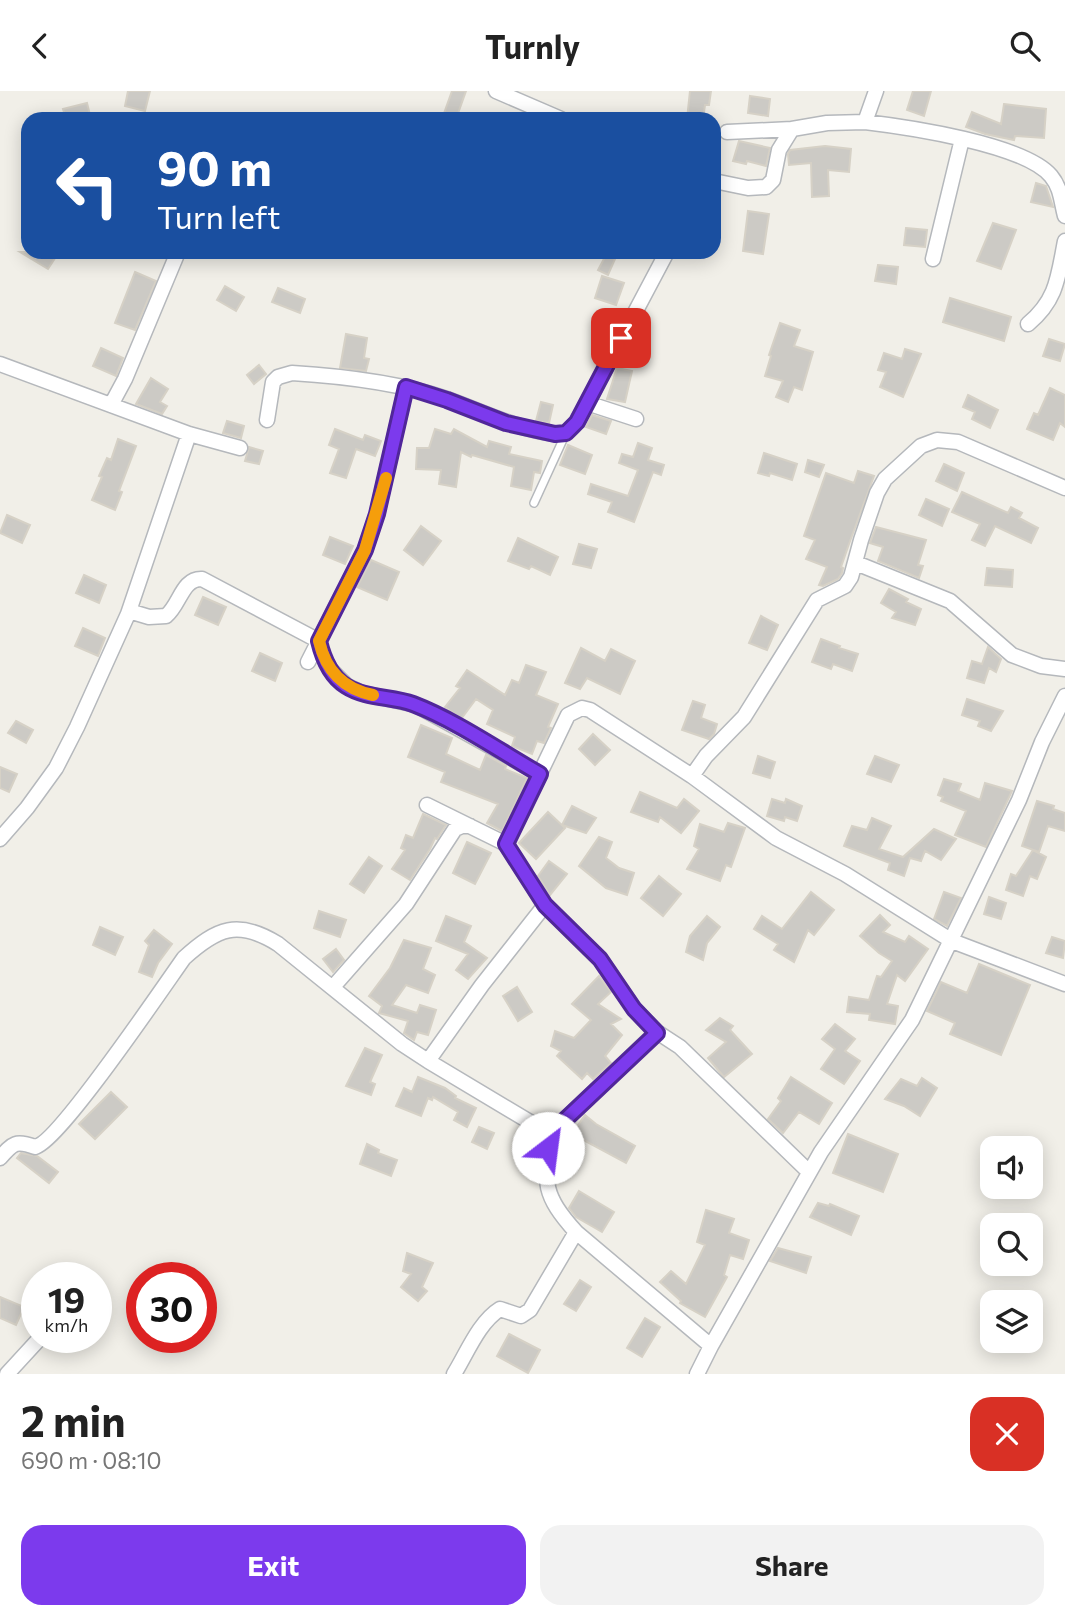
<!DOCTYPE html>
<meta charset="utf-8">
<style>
:root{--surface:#fff;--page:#f2f2f2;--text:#222;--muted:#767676;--accent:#7c3aed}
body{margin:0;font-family:Commissioner,sans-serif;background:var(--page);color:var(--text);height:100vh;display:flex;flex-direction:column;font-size:26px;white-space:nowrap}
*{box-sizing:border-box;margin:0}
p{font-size:23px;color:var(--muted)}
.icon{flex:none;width:38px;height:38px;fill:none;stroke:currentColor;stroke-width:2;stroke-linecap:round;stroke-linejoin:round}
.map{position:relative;height:1283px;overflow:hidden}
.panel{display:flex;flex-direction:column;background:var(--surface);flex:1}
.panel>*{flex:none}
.hud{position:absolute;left:21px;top:21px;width:700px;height:147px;border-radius:21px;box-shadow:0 4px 18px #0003;background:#1a4fa0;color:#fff;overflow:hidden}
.controls{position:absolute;left:980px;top:1045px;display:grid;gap:14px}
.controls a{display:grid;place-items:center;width:63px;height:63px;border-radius:14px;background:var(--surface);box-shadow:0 4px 18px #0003;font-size:35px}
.speed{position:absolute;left:21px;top:1171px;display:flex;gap:14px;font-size:35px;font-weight:700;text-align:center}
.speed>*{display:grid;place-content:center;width:91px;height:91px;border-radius:50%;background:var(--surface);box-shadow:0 4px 18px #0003;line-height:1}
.speed small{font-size:18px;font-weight:400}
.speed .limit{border:10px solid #d22;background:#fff;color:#111}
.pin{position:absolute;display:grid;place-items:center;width:60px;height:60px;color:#fff;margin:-30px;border-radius:14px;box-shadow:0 4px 10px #0006}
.me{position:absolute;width:77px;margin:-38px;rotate:30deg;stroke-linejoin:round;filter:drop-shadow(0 0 5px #0008)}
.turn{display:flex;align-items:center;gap:24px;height:147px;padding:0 21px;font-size:32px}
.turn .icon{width:91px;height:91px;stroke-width:2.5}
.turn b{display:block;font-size:49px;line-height:60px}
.round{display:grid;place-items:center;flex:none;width:74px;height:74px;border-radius:21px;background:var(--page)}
.overview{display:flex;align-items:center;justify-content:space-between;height:119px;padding:0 21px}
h1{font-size:42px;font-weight:700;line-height:52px}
.action{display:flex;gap:14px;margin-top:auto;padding:14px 21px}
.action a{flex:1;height:80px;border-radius:21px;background:var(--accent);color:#fff;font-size:28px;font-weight:700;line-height:80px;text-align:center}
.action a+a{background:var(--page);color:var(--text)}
header{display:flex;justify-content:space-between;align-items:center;height:91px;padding:0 21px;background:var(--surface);font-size:32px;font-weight:700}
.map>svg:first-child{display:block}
.building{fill:#cccac5;stroke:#d6d1c6;stroke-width:2}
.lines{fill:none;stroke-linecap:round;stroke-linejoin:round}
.lane-casing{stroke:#b5b8bc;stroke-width:10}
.street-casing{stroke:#b5b8bc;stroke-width:17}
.lane{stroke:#fff;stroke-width:7}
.street{stroke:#fff;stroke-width:14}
.route-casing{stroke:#51269a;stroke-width:18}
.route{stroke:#7c3aed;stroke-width:12}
.slow{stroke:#f59e0b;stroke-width:12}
</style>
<header><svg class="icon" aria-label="back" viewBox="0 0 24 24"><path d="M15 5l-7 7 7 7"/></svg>Turnly<svg class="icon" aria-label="search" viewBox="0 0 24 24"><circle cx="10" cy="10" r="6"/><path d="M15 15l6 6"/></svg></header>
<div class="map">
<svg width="1065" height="1283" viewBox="0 0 1065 1283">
<rect width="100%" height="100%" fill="#f1efe8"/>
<path class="building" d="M128 0H150L145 20 125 15Z
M452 0H466L456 28H442Z
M690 0H711L709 14H705L703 28H687Z
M913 0H931L924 25 907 19Z
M750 5 770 8 768 25 748 22Z
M87 12 91 28H66L63 18Z
M1004 13 1046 18 1044 47 1015 45 1014 49 985 43 966 36 972 21 1001 33Z
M739 50 770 57 766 75 747 70 746 73 733 70Z
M825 55 851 58 849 81 828 79 829 105 812 106 811 72 789 74 788 63 790 59Z
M1036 92 1046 95 1053 116 1031 111Z
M748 120 769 123 763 163 743 160Z
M993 132 1016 139 1001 178 977 170Z
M906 137 927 139 925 156 904 154Z
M20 161H59L48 178Z
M606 164 615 168 608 184 598 179Z
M878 174 898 176 896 193 875 190Z
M135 181 156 190 135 239 115 232Z
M602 185 624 192 616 214 595 207Z
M225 195 244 206 236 220 217 209Z
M278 197 305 208 300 222 272 211Z
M950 207 1011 226 1004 250 943 231Z
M780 232 800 239 794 255 813 261 802 299 794 296 788 311 776 306 783 290 765 285 771 265 769 264Z
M346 243 367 247 364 267 369 268 366 280 340 277Z
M1049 248 1065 253 1060 270 1043 265Z
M101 257 123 267 116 285 93 275Z
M905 258 921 263 903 306 880 296 886 281 878 279 884 262 902 268Z
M259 274 266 283 254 293 247 284Z
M617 277 632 280 625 311 607 308Z
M151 287 168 298 160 311 167 315 162 323 136 313Z
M1050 297 1065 304V336L1060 332 1053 349 1027 338 1034 322 1038 324Z
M968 304 998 319 990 337 972 328 975 321 963 316Z
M541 311 553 314 549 332 536 330Z
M592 324 611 330 606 343 586 336Z
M227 330 244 335 241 347 223 342Z
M335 338 363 349 365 344 381 350 375 365 356 358 346 387 330 382 339 358 329 354Z
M435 338 451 343 454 338 487 356 489 350 511 356 509 363 542 370 540 382 534 381 531 399 511 395 514 376 472 364 471 366 461 361 456 396 439 393 441 379 416 378 417 357H429Z
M118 348 136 355 119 400 122 401 115 419 92 409 102 386 99 385 107 367 111 369Z
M638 352 652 357 648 369 664 374 661 384 653 381 634 431 608 421 612 411 588 403 591 393 628 405 638 379 619 372 622 363 633 366Z
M568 354 592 364 585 383 560 374Z
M249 356 263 360 259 373 245 370Z
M764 362 797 373 792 389 770 382 769 385 758 382Z
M808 369 824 374 819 386 805 381Z
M944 373 964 382 957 400 936 390Z
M858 380 874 385 849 453 841 476 843 477 842 482 838 488 823 495 819 494 827 476 806 468 815 449 804 445 826 382 854 392Z
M962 401 1008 422 1011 416 1022 422 1019 427 1038 437 1031 452 995 435 985 455 972 449 980 433 952 421Z
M926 408 949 418 942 435 919 424Z
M7 424 30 434 22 452 0 442Z
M421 435 441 450 423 474 404 459Z
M876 436 926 449 918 474 923 475 919 487 878 470 883 456 870 452Z
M330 446 353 455 345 473 323 464Z
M518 447 558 466 550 484 531 475 529 478 508 470Z
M579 453 597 458 591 477 573 473Z
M371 469 399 481 387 509 357 496Z
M987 477 1013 479 1012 496 985 494Z
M84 484 106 494 99 512 76 502Z
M889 498 908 508 906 511 921 518 915 534 892 527 896 521 881 512Z
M203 506 226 516 218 534 195 524Z
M761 525 778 534 767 559 749 552Z
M83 537 105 547 98 565 75 555Z
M821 548 840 555 839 557 858 563 852 580 833 573 831 578 812 571Z
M988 556 1001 568 996 581 989 577 984 592 967 587 972 570 982 573Z
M581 557 605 570 611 558 635 570 620 603 587 587 580 598 565 592Z
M260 562 282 572 275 590 252 580Z
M526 574 546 581 536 604 558 613 548 636 551 637 544 652 537 650 532 663 512 655 515 646 487 633 493 619 476 608 461 628 445 616 460 597 456 595 467 579 505 604 512 589 519 592Z
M967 608 1003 620 991 640 978 635 980 630 962 624Z
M693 610 705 614 701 627 717 633 714 643 709 648 682 639Z
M16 630 33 639 26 652 8 642Z
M421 634 452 647 446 663 480 679 486 664 506 675 505 678 527 687 502 740 487 732 498 713 441 691 445 681 408 666Z
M593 643 610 659 595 674 579 658Z
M758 665 775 671 770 687 753 682Z
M875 665 899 674 891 691 867 683Z
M0 676 17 683 9 701 0 697Z
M944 688 961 693 958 700 980 709 985 692 1012 700 986 756 955 744 966 720 941 710 943 706 938 704Z
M640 701 677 717 684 708 699 720 681 742 660 726 658 731 631 721Z
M772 708 785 712 786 708 802 715 797 730 785 726 784 730 767 725Z
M1037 710 1054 715 1053 718 1065 722V740L1048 735 1039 761 1022 755Z
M572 715 596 727 586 742 562 734Z
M548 721 565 737 536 768 519 752Z
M423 723 446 734 437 748 435 747 430 758 410 789 392 778 405 759 401 757 406 744 413 747Z
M872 727 891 735 879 758 903 766 934 738 956 748 941 769 925 760 921 770 910 767 904 785 888 779 890 772 844 755 852 735 867 739Z
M728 732 745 737 731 776 726 774 720 790 687 778 699 758 694 755 700 733 724 741Z
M599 746 612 751 606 767 619 777 634 782 627 804 606 797 579 775Z
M467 751 491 762 475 793 453 782Z
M1033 759 1046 766 1037 788 1030 785 1023 805 1006 799 1011 783 1016 785Z
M369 766 382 775 364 802 350 793Z
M549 770 567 783 550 804 538 785Z
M659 785 681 803 663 825 641 807Z
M811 801 834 819 814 844 808 839 794 871 774 859 778 853 754 838 762 825 782 838Z
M944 801 961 807 947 835 934 828Z
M989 806 1006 812 1001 828 984 823Z
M319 820 346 829 340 846 314 837Z
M880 824 890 834 883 841 905 851 909 845 928 858 905 890 897 884 887 913 898 915 895 933 869 929 870 923 847 921 849 906 869 909 877 885 881 886 892 870 879 862 860 845Z
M446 825 471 835 464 851 487 867 468 888 456 879 468 863 436 850Z
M707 825 720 836 707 852 703 869 686 861 690 845Z
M100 836 123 846 115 864 93 854Z
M154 839 172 853 158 872 152 886 139 881 149 854 145 850Z
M1052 846 1065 850 1063 867 1046 862Z
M404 849 431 857 423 878 435 884 428 902 406 894 392 914 417 922 420 914 436 919 428 944 417 941 414 949 404 942 408 930 379 922 382 915 369 905 390 877Z
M336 858 344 869 333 881 323 868Z
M979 873 1030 894 1001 964 950 943 955 932 927 920 941 891 967 902Z
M599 885 611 901 598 913 621 928 611 933 622 944 605 965 611 972 593 988 587 982 582 988 557 965 561 960 551 955 555 940 574 947 591 929 572 913Z
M517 896 532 921 518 930 503 905Z
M720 927 733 935 730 939 752 963 724 986 708 967 726 951 706 939Z
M835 933 855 948 845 960 860 970 844 993 821 978 835 958 822 948Z
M365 957 382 964 370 991 375 993 371 1004 346 995Z
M418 986 445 997 456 1005 455 1007 476 1017 467 1036 454 1029 458 1021 433 1006 432 1009 428 1007 421 1025 396 1015 404 997 412 1001Z
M791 986 832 1012 819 1033 799 1021 783 1042 768 1028 781 1010 778 1007Z
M922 987 937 997 920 1025 904 1015 885 1008 901 988 917 995Z
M111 1001 127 1016 95 1048 79 1033Z
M585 1024 596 1033 635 1055 626 1072 572 1043Z
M479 1036 494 1042 487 1058 472 1051Z
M848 1043 898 1063 883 1101 833 1082Z
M367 1053 379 1059 378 1062 397 1069 391 1085 360 1073Z
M21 1062 37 1065 58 1081 49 1092 17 1067Z
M579 1100 614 1121 602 1141 576 1126 569 1117Z
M818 1112 829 1115 830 1113 859 1125 851 1144 810 1126Z
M706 1119 734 1128 729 1142 749 1149 743 1168 730 1164 724 1184 727 1186 705 1226 680 1212 681 1210 660 1191 671 1180 686 1193 705 1154 697 1151Z
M778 1157 811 1166 806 1182 770 1170Z
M407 1162 433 1172 422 1196 427 1200 418 1210 401 1196 411 1183 403 1180Z
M580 1189 591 1196 576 1220 564 1213Z
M0 1206 24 1216 16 1234 0 1227Z
M645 1227 660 1236 642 1266 627 1257Z
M509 1243 540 1259 528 1282 497 1265Z"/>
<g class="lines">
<g class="lane-casing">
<path id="lane" d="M534 412 566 342"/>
</g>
<g class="street-casing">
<path id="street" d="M496 0 561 28
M876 0 865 31C907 36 1024 53 1051 85 1061 97 1061 110 1065 125
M727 41 792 38
M714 90 748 97 766 96 773 89 779 59 792 38 827 32 865 31
M933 168 962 48
M1028 233C1057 209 1058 186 1065 150
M0 273 189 343 240 357
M587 312 636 328
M111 314 125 288 178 161
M267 329 273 291 278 286 292 282C341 285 400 292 447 308 483 321 516 338 555 343 565 345 571 339 577 331L667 161
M856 472 950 510 1012 564 1041 575 1065 578
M129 520 149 526 166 525C180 514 182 487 202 488L319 550 322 564 330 578 347 595 362 602 416 614 540 683
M308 571 365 459 377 423 406 296
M692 685 706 665 744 626 817 509 845 495 851 486 861 449 877 402 885 388 921 355 937 349 958 351 1065 397
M427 714 506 753
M0 748 27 717 56 677 77 636 128 523 189 343
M545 814 600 868 634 918 657 941
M333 896 406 813 455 738 462 735H470
M550 1043 428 970 482 894 545 814 506 753 568 624 582 617 590 619 692 685 776 747 845 783 952 850 1065 893
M0 1067C13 1052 16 1049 35 1056 58 1052 164 895 184 867 217 837 238 828 278 853L402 953 428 970
M576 1141C542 1103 544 1092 550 1043L657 941 680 956 809 1081
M7 1283 41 1246
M454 1283C467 1262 479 1231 500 1218L521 1225 530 1219 576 1141 711 1255
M697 1283 711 1255 821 1061 912 929 1019 709 1042 651 1065 605"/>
</g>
<use href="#lane" class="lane"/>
<use href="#street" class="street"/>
</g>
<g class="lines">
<g class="route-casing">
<path id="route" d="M548 1057 550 1043 657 942 634 918 600 868 545 814 506 753 540 683C500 660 455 629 413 613 392 605 366 608 346 595 330 585 323 567 319 550L365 459 377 423 406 296 447 309 506 332 555 343 566 342 577 331 621 247"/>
</g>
<use href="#route" class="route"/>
<path class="slow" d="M373 604C343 598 326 580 319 550L365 459 386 387"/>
</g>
</svg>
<div class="controls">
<a><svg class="icon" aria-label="sound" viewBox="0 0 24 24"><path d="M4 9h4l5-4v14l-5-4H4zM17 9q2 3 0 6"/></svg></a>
<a><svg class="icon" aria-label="search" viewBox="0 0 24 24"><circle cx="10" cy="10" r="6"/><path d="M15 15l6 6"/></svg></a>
<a><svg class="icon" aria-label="layers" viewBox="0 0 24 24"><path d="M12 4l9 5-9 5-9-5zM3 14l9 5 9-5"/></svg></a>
</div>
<div class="speed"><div>19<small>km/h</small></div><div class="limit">30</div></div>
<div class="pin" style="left:621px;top:247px;background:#d93025"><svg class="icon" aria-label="arrive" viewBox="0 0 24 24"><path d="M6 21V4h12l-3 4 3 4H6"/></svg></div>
<svg class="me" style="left:548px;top:1057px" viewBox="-20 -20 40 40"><circle r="19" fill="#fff"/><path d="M0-13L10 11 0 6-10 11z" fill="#7c3aed"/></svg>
<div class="hud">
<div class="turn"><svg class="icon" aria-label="left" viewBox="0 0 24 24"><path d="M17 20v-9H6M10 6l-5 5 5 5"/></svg><div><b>90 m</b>Turn left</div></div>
</div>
</div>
<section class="panel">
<div class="overview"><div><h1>2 min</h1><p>690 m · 08:10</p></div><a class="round" style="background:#d93025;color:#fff"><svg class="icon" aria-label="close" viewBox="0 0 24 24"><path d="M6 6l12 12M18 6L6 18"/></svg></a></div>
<div class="action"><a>Exit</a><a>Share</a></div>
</section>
